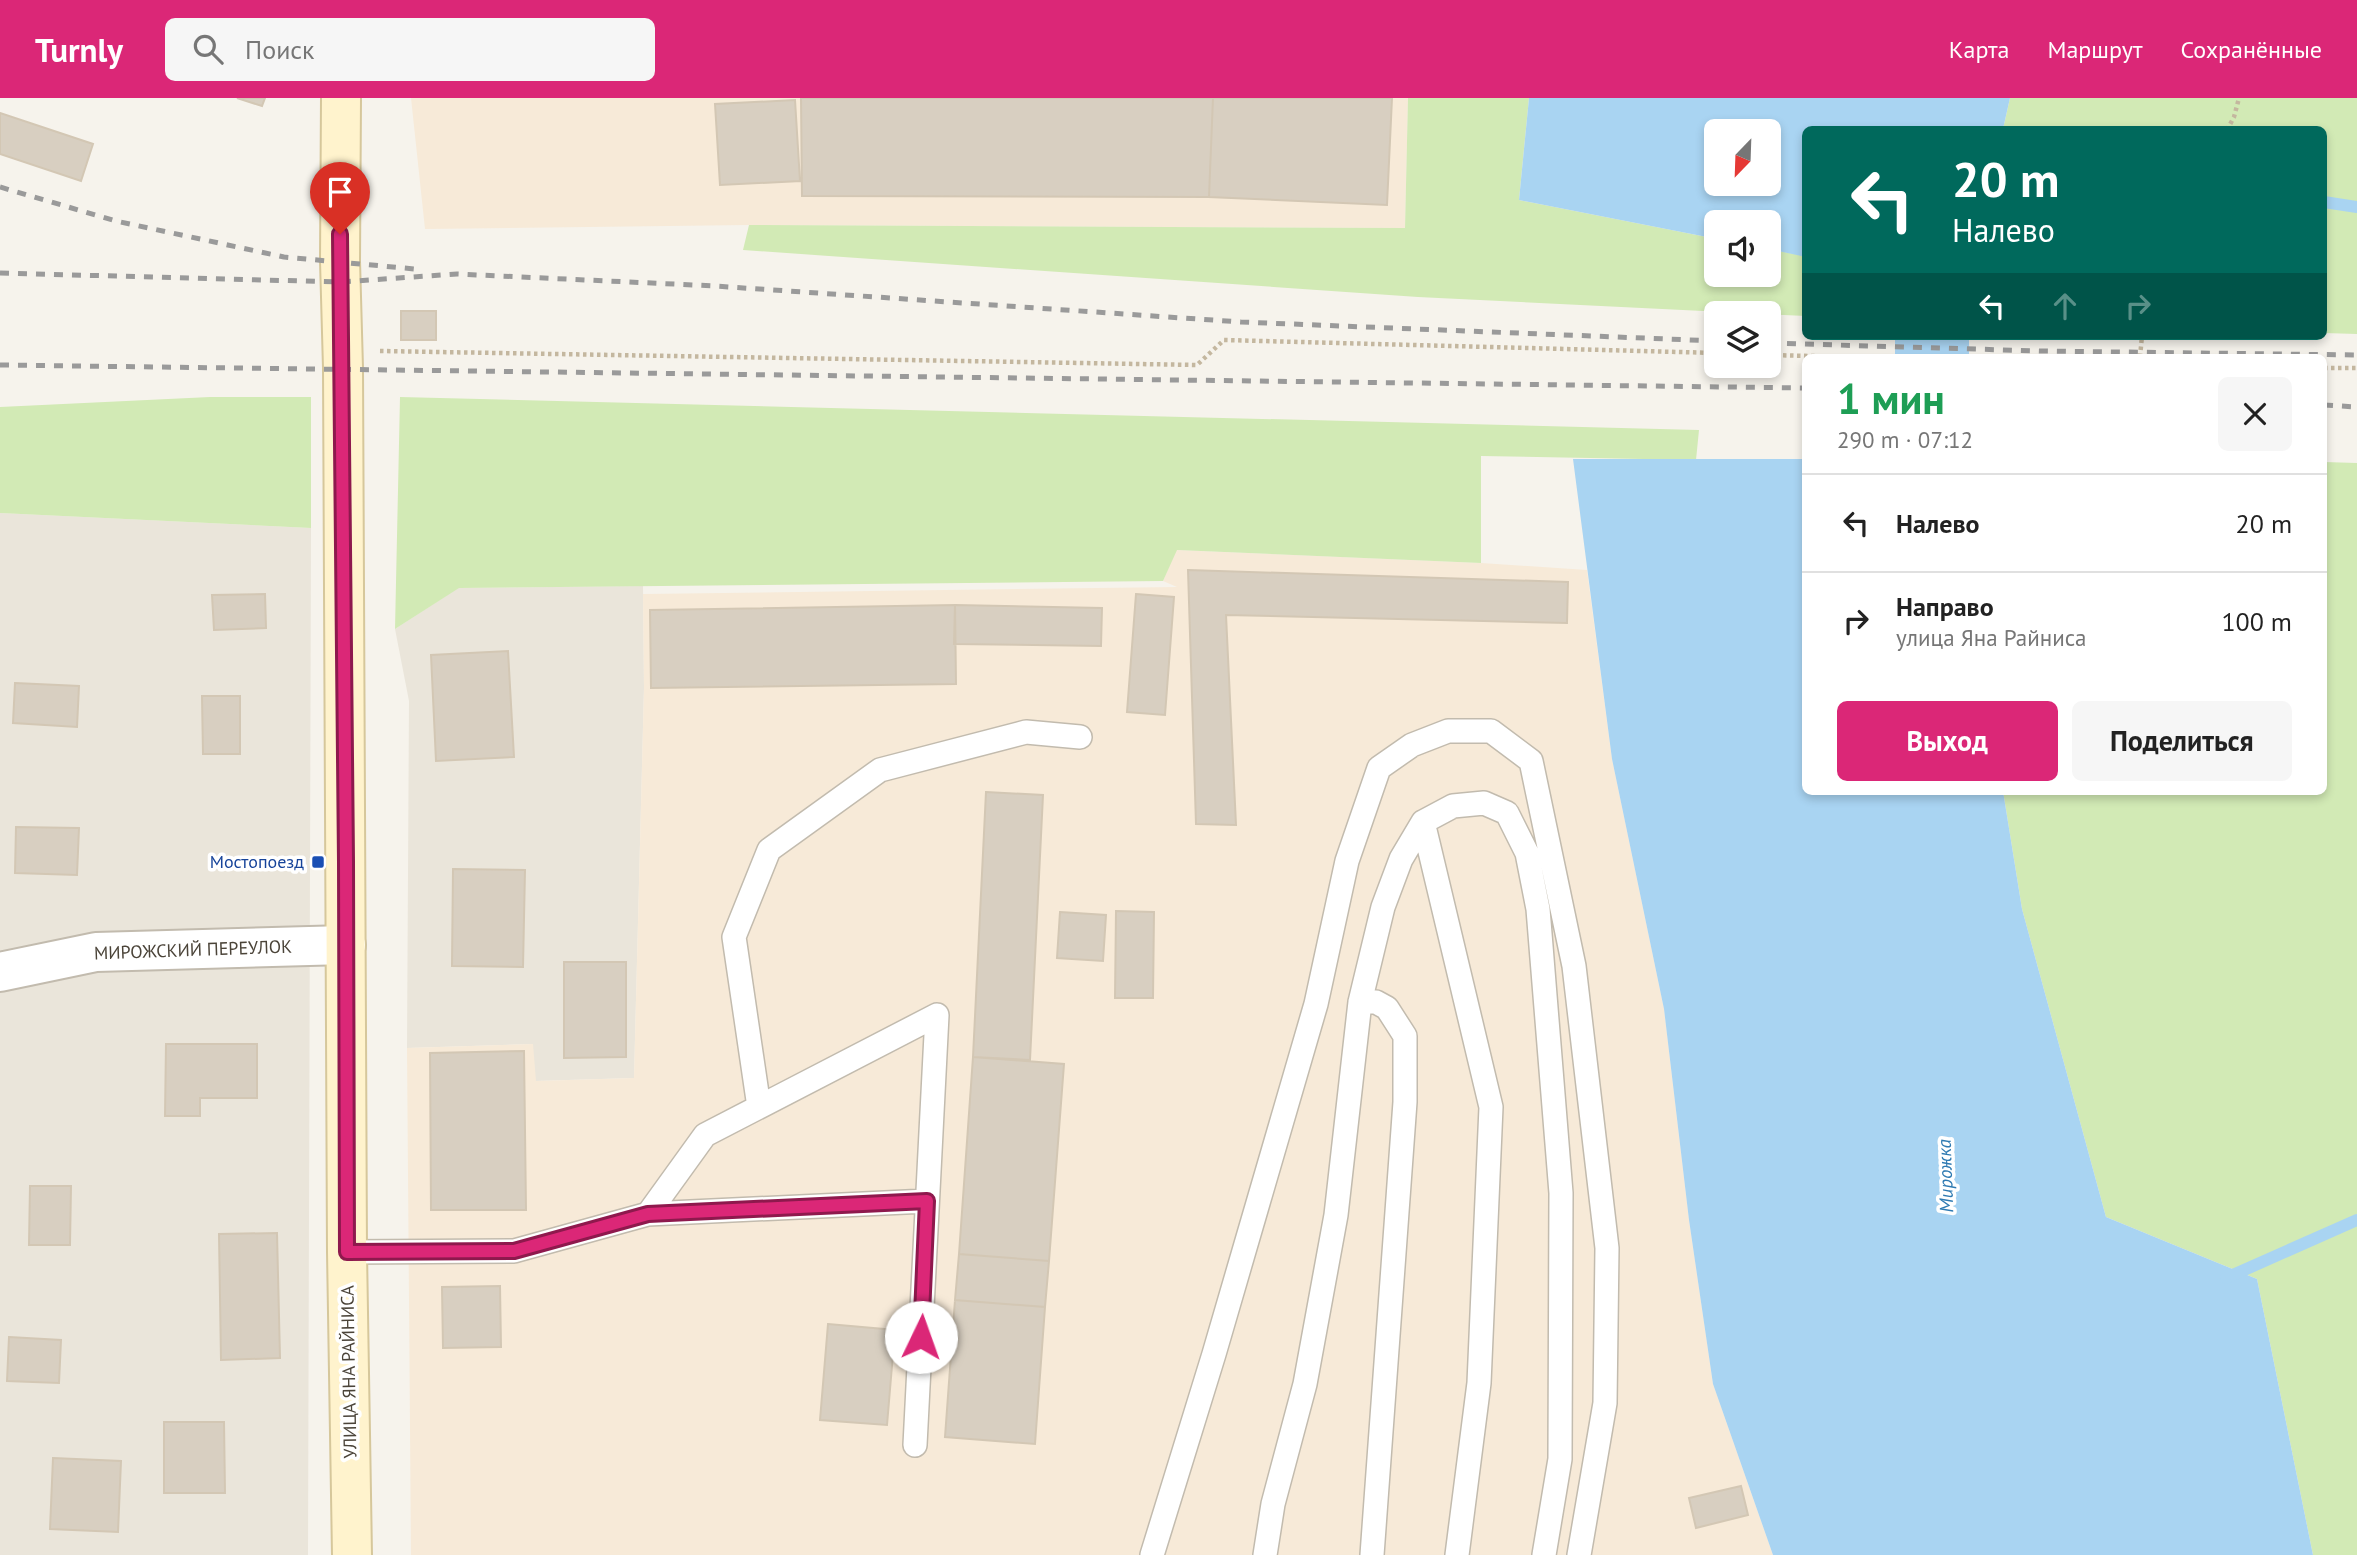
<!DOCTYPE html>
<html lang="ru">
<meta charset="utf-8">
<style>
:root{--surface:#fff;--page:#f6f6f6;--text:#222;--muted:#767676;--line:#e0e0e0;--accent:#db2777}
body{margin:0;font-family:"PT Sans",sans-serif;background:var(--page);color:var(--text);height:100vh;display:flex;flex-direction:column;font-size:26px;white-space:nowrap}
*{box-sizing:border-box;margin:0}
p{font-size:23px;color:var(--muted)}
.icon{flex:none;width:38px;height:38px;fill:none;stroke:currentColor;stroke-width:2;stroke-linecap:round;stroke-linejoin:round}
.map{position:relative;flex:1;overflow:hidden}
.sheet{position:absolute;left:1802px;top:256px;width:525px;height:441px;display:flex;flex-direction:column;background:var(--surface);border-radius:10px;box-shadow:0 4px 10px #0003}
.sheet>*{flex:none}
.guide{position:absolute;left:1802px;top:28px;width:525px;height:214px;border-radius:10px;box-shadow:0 4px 10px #0003;background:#00695c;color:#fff;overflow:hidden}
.needle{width:46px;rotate:203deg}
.controls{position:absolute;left:1704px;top:21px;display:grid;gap:14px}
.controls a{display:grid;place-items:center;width:77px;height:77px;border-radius:10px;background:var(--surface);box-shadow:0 4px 10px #0003;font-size:35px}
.pin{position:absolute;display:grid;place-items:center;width:60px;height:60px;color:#fff;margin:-72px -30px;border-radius:50% 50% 50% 0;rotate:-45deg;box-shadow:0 0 7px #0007}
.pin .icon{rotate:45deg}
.me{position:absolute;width:77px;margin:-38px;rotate:3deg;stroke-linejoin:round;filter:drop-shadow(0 0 5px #0008)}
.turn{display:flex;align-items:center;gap:24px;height:147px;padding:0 35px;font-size:32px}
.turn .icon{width:91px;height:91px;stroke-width:2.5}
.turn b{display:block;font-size:49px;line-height:60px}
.lanes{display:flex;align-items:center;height:66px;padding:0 35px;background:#0003;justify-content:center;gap:35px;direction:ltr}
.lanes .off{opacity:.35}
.round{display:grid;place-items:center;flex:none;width:74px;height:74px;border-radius:10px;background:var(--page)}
.head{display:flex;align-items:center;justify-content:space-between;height:119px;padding:0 35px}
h1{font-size:42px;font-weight:700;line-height:52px;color:#1e9e55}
.cta{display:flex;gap:14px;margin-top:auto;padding:14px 35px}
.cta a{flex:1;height:80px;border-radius:10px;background:var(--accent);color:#fff;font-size:28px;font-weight:700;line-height:80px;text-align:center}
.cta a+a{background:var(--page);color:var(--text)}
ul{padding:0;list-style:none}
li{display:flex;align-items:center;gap:21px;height:98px;padding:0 35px;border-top:2px solid var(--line)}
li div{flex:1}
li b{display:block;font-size:26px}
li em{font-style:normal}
header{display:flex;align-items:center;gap:42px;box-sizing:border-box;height:98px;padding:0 35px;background:var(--accent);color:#fff}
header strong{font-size:33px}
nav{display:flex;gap:38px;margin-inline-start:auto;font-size:24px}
.search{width:490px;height:63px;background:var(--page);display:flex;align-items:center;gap:18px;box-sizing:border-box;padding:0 24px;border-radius:10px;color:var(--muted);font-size:26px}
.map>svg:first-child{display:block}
.residential{fill:#eae5da}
.commercial{fill:#f7ead8}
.green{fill:#d2eab5}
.water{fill:#a9d4f2;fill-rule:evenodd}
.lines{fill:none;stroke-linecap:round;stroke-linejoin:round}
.stream{stroke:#a9d4f2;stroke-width:12}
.river{stroke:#a9d4f2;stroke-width:74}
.building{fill:#d8cfc1;stroke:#d3c7b4;stroke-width:2}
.lane-casing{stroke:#c2bbae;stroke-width:26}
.street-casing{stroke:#c2bbae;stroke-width:42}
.secondary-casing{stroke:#d6c79b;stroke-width:42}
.path{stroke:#c4b79f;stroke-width:4.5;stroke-dasharray:3.5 3.5;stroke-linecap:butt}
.lane{stroke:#fff;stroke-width:23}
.street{stroke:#fff;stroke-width:38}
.secondary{stroke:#fff3cd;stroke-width:38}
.rail{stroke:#9a9a9a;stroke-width:5;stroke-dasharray:9 9;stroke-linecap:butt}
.route-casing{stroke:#8e194d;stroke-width:18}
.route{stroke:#db2777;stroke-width:12}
.transit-dot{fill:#1a4fb4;stroke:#fff;stroke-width:2.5}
.labels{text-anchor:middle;stroke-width:7;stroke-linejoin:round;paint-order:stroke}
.transit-label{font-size:18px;fill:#164399;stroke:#fff;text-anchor:end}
.street-label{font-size:18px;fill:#4b4439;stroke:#fff}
.water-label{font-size:19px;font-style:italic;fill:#2e7ab2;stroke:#fff}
</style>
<header>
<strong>Turnly</strong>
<div class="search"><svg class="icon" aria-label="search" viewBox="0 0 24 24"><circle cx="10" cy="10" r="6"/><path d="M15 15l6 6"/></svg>Поиск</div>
<nav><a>Карта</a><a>Маршрут</a><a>Сохранённые</a></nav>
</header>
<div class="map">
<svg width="2357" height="1457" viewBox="0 0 2357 1457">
<rect width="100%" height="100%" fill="#f6f3ec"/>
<path class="residential" d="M0 415 311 430 308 1457H0Z
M643 488 644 590 634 980 535 983 532 946 407 950 409 603 395 531 458 490Z"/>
<path class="commercial" d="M411 0H1408L1405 130 749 127 425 131Z
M1176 452 1481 465 1587 472 1612 661 1664 911 1689 1122 1713 1286 1773 1457H411L407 950 533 946 536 983 634 980 644 590 643 496 1177 489 1163 483Z"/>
<path class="green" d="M1408 0H1529L1519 102 1717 141V177H1769V151L1805 158 1806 218 1418 199 743 152 749 127 1405 130Z
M2010 0H2357V236L2324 235V32L2003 31Z
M210 299H311V430L0 415V309Z
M400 299 1699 332 1696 362 1481 358V465L1177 452 1163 483 459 490 395 531Z
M2324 364 2357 365V1457H2313L2257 1181 2106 1119 2022 811 2003 693H2324Z"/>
<path class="water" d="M1529 0H2010L2003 31 1806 32V159L1769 151V124H1717V141L1519 102ZM1717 33H1769V86H1717Z
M1573 361H1806V693H2003L2022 811 2106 1119 2257 1181 2313 1457H1773L1713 1286 1689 1122 1664 911 1612 661Z"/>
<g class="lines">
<path class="stream" d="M2324 104 2357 109
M2226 1180 2357 1122"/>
<path class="river" d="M1932 259V238"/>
</g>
<path class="building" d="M237 0H265L262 8Z
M801 0H1213L1209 99 802 98Z
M1213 0H1392L1387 107 1209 99Z
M795 2 800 83 720 87 715 6Z
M0 15 93 46 81 83 0 56Z
M401 213H436V242H401Z
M1188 472 1568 484 1567 525 1226 517 1236 727 1196 726Z
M265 496 266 530 214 532 212 497Z
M1136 496 1174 499 1165 617 1127 614Z
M955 507 956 586 651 590 650 512Z
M955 507 1102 510 1101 548 954 546Z
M508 553 514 659 436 663 431 557Z
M15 585 79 588 77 629 13 625Z
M202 598H240V656H203Z
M986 694 1043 697 1030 962 973 959Z
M16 729 79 730 77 777 15 775Z
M453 771 525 772 523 869 452 868Z
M1116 813 1154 814 1153 900H1115Z
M1060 814 1106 817 1103 863 1057 860Z
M564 864H626V959L564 960Z
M166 946H257V1000H200V1018H165Z
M524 953 526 1112H431L430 955Z
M973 959 1064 966 1049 1163 959 1156Z
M30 1088H71L70 1147H29Z
M277 1135 280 1260 221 1262 219 1136Z
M959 1156 1049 1163 1045 1209 955 1202Z
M500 1188 501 1249 443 1250 442 1189Z
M955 1202 1045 1209 1035 1346 945 1339Z
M828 1226 895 1232 887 1327 820 1322Z
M9 1239 61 1242 59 1285 7 1283Z
M164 1324H224L225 1395H164Z
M53 1360 121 1363 118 1434 50 1431Z
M1741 1388 1748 1417 1696 1430 1689 1400Z"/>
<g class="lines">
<g class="lane-casing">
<path id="lane" d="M1423 724 1491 1009 1479 1285 1457 1457
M1360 904H1376L1387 910 1405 938V1004L1372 1457
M759 1009 734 839 769 752 880 672 1026 634 1080 639
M648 1116 927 1103
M347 1154 514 1153 648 1116 705 1037 937 917 915 1347
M1152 1457 1214 1256 1316 906 1347 763 1379 670 1412 647 1448 633H1491L1531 663 1574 868 1607 1150 1605 1305 1579 1457
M1265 1457 1273 1406 1305 1286 1336 1117 1360 904 1383 809 1401 761 1423 724 1453 708 1484 705 1507 715 1527 755 1538 811 1561 1095 1560 1361 1544 1457"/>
</g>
<g class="street-casing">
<path id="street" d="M0 874 96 854 346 847"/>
</g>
<g class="secondary-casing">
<path id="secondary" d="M341 0 340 163 343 270 347 1154 352 1457"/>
</g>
<path class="path" d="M2227 32 2234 19 2239 0
M380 253 1197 267 1224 242 1717 255
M1769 257 1852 259
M2140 259 2142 238
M2324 270H2357"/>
<use href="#lane" class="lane"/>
<use href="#street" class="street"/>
<use href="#secondary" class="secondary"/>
<path class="rail" d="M0 89 116 123 284 159 415 171
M0 175 340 184 457 176 715 188 1241 224 1717 243
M1769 245 2040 253 2357 257
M0 267 1806 290
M2324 307 2357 309"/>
</g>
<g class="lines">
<g class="route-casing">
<path id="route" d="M340 136 346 763 347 1154 514 1153 648 1116 927 1103 921 1239"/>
</g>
<use href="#route" class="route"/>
</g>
<rect class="transit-dot" x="311" y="757" width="14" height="14" rx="3.5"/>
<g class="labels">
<g class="transit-label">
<text x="304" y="770">Мостопоезд</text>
</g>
<g class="street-label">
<text transform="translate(193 852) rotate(-2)" y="6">МИРОЖСКИЙ ПЕРЕУЛОК</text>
<text transform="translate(349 1274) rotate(-91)" y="6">УЛИЦА ЯНА РАЙНИСА</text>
</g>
<g class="water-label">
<text transform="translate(1945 1078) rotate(-92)" y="7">Мирожка</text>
</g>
</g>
</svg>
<div class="controls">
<a><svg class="needle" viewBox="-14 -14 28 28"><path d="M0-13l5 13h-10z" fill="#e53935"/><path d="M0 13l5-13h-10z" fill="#767676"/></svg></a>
<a><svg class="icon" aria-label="sound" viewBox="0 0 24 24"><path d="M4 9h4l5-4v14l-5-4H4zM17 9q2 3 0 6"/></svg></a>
<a><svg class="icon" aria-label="layers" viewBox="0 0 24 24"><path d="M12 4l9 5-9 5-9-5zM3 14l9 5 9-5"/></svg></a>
</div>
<div class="pin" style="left:340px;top:136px;background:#d93025"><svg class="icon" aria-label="arrive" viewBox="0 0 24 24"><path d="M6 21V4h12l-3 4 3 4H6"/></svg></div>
<svg class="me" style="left:921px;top:1239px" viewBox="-20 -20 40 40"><circle r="19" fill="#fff"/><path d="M0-13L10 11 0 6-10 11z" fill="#db2777"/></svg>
<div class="guide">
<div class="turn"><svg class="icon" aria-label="left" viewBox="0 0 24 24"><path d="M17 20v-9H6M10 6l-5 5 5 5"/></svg><div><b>20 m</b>Налево</div></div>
<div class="lanes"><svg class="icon" aria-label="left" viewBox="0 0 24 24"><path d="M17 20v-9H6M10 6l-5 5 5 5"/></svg><svg class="icon off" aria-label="ahead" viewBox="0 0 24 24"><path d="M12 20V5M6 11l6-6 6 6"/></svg><svg class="icon off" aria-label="right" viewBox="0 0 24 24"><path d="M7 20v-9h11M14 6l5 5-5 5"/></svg></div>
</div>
<section class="sheet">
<div class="head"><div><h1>1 мин</h1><p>290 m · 07:12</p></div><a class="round"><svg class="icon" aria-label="close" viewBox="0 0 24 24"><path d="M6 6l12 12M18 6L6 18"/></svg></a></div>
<ul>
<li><svg class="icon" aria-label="left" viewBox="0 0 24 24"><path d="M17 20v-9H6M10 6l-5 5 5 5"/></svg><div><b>Налево</b></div><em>20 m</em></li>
<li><svg class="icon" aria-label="right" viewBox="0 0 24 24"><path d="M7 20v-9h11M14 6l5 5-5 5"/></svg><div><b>Направо</b><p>улица Яна Райниса</p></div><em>100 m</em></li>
</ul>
<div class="cta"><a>Выход</a><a>Поделиться</a></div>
</section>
</div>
